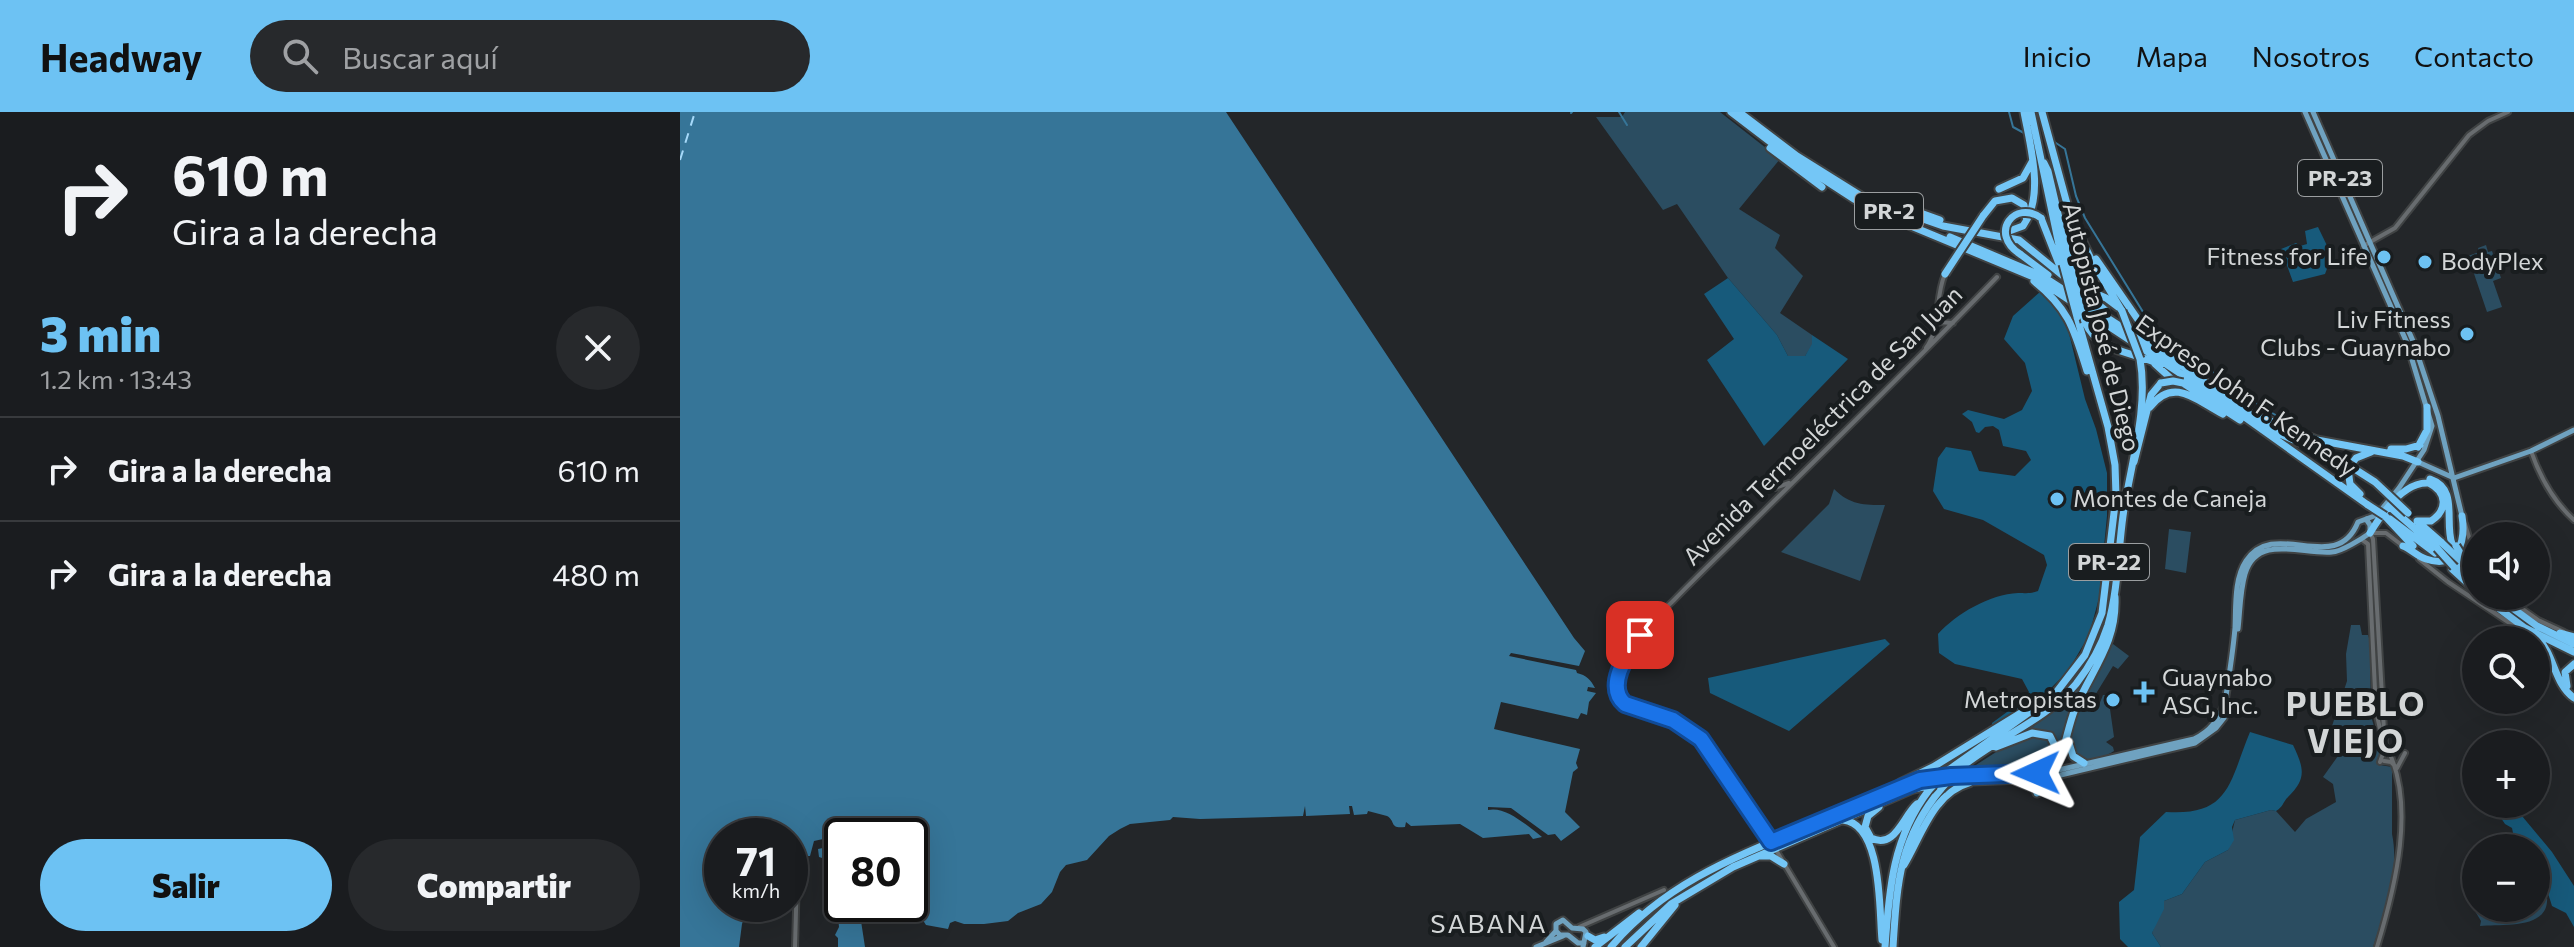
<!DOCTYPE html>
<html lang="es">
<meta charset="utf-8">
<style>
:root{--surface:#1a1c1f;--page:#27292c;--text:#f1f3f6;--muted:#9fa1a4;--line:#383a3d;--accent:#6dc2f3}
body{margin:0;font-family:Commissioner,sans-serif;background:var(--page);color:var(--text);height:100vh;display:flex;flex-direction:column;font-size:30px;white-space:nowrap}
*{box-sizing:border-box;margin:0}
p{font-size:26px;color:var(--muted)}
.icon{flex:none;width:44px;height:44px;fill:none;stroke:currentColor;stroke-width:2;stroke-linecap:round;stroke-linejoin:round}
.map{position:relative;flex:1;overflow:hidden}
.details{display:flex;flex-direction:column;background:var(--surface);width:680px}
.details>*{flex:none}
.top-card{background:#1a1c1f;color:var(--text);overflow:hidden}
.controls{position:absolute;left:1782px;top:410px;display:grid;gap:16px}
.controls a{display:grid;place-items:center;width:88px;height:88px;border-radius:50%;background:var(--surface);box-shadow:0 8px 32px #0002,0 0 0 2px var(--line);font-size:40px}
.speed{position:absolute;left:24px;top:706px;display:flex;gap:16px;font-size:40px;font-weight:700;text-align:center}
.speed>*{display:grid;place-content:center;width:104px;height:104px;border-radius:50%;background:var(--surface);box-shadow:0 8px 32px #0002,0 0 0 2px var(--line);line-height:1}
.speed small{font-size:20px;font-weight:400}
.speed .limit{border:4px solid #111;border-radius:12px;background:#fff;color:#111}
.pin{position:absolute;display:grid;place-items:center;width:68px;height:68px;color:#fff;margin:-34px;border-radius:16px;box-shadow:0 4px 12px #0006}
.me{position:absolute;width:88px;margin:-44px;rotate:269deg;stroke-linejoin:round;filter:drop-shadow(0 0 6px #0008)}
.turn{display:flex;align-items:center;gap:28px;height:168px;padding:0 40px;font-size:36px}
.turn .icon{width:104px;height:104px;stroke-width:2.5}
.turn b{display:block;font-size:56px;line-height:68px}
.round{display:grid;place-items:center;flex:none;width:84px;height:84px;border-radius:42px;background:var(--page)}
.headline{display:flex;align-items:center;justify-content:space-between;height:136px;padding:0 40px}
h1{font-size:48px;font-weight:800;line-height:60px;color:var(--accent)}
.primary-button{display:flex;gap:16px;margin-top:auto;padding:16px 40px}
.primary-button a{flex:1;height:92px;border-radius:48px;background:var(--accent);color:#111;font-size:32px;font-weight:800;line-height:92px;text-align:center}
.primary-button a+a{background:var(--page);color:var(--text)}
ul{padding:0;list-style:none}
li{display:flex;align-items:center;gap:24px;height:104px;padding:0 40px;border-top:2px solid var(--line)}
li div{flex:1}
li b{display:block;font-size:30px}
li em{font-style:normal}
header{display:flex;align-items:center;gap:48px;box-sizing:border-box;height:112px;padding:0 40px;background:var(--accent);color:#111}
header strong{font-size:38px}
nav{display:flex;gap:44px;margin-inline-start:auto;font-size:28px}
.search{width:560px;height:72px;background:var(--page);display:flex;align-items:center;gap:20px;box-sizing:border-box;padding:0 28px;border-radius:44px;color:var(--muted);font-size:30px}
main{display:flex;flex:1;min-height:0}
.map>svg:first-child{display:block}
.green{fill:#2b4d61}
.forest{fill:#175a7b}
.water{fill:#367598}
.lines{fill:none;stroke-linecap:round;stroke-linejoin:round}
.stream{stroke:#367598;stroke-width:2}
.ferry{stroke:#a6d9f9;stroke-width:2;stroke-dasharray:10 8;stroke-linecap:butt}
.minor-casing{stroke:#404344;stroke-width:8}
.major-casing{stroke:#404344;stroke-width:9}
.highway-casing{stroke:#404344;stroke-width:11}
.minor{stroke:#686c6f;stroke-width:4}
.major{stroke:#6fa2c0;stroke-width:5}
.highway{stroke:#74c6f6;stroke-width:7}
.highway-bridge-casing{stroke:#404344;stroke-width:11;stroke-linecap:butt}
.highway-bridge{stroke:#74c6f6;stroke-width:7}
.route-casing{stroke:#114b97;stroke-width:20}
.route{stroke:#1a73e8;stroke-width:14}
.poi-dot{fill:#6dc2f3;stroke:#191d1f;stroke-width:3}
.labels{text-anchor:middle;stroke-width:8;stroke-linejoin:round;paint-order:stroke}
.shield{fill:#191d1f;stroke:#9b9ea0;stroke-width:2}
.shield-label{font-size:22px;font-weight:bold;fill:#d3d6d7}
.poi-label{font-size:24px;fill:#d3d6d7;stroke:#191d1f;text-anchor:end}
.street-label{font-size:24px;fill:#d3d6d7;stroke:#191d1f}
.neighbourhood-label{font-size:26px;letter-spacing:2px;fill:#d3d6d7;stroke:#191d1f}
.district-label{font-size:32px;font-weight:bold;letter-spacing:2px;fill:#d3d6d7;stroke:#191d1f}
</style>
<header>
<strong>Headway</strong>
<div class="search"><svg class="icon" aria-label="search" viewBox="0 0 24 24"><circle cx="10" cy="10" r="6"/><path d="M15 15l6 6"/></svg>Buscar aquí</div>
<nav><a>Inicio</a><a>Mapa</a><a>Nosotros</a><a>Contacto</a></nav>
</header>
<main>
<section class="details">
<div class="top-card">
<div class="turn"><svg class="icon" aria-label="right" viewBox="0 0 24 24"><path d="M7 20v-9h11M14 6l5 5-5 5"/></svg><div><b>610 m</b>Gira a la derecha</div></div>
</div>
<div class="headline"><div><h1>3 min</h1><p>1.2 km · 13:43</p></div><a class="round"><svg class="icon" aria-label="close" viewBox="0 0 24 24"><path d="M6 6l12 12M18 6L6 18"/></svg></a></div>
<ul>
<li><svg class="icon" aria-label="right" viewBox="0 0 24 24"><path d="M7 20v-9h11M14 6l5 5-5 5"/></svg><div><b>Gira a la derecha</b></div><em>610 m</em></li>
<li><svg class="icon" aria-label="right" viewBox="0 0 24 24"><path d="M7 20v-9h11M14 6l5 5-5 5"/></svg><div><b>Gira a la derecha</b></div><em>480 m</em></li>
</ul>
<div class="primary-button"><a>Salir</a><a>Compartir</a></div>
</section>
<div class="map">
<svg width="1894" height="835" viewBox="0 0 1894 835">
<rect width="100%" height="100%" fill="#232629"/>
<path class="green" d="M945 0H1040L1100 47 1059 97 1100 123 1095 136 1123 164 1100 201 1132 223 1133 232 1125 244H1108L1097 223 1048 166 997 92 983 98 916 5H942Z
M1806 133 1808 140 1812 139 1821 166 1813 169 1822 195 1807 200 1788 144 1799 140 1798 136Z
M1154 377C1170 393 1184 393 1205 393L1180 469 1101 440 1149 392Z
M1489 417 1511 420 1506 461 1485 457Z
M1671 513H1680L1682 523H1688L1690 529 1691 604 1702 642 1698 648 1700 653 1712 655V722C1720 760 1705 799 1693 835H1481L1472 821 1484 789 1502 782 1525 750 1548 738 1555 708 1591 698 1596 699 1615 720 1626 707 1656 690 1653 672 1643 665 1658 644 1650 635V620L1667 569 1666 542Z
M1433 532 1449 544 1438 557 1433 554 1409 593 1417 598 1423 583H1428L1434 625 1426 630 1433 635 1434 639C1415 650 1405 652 1390 635L1394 607 1428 535Z
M1414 556 1373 655 1352 660 1377 642 1366 620 1357 618 1344 621 1384 592Z
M1361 622 1373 632V645C1353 665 1312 659 1285 660L1327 633Z
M1856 773 1867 785C1870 818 1822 812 1800 814L1801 809 1792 794 1796 783V796H1856Z"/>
<path class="forest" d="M1638 115 1654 148 1648 154 1645 162 1613 170 1601 137 1616 131 1620 134 1627 132 1625 119Z
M1048 166 1097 223 1108 244H1125L1132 232V223L1168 247 1084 334 1027 248 1054 227 1024 182Z
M1361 179 1386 209 1405 287 1416 317 1427 361V404L1419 486 1409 523 1388 559 1362 585 1312 615V611L1342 589 1349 580 1342 567 1275 552 1259 541 1258 522C1276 502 1310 482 1338 481 1346 481 1350 482 1358 479L1367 453 1364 443 1303 408 1264 397 1253 379 1258 346 1266 335 1291 339 1299 359 1335 364 1351 348 1346 339 1323 334 1319 318 1313 314 1305 315 1299 321 1296 320 1292 310 1282 302 1288 298 1324 307 1342 298 1352 279 1345 251 1324 227 1333 204Z
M1205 527 1210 532 1109 619 1030 581 1028 566Z
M1570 620 1613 633C1624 656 1627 667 1608 685 1603 690 1603 695 1596 699L1591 698 1555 708 1552 715 1554 728 1548 738 1525 750 1502 782 1484 789V797L1472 821 1481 835H1448L1440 827 1439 790 1454 778 1460 725 1486 700C1550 704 1549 671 1570 620Z
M1821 692H1832L1872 740 1894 774V815L1886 801 1872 794 1866 775 1856 771V736H1818L1833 721 1832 716 1825 712 1815 697Z"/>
<path class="water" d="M0 0H546L894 526 905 539 899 554 831 541 829 544 896 558 897 561C906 563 911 568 915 576L908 575 907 579 916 581 909 590 907 603 901 601 898 607 821 590 814 617 900 637 896 651 898 656 893 660 885 700 900 715 881 729 875 722 868 723 831 696 808 695V698C826 694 846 713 862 725L853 727 849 722 803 726 780 712 731 714 726 710 725 715C709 717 716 709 707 704L688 699 687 702 674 703 672 694H669L670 702 626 704 625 694 623 704 520 707 493 705 490 708 450 712 440 717 429 724 407 748 386 753 380 760 372 780 361 792 338 801 328 809 304 812H284L275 809 270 811 268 817 246 813 237 799C219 805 196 794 181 809L185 835H158V826L155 823 159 815 158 804 163 802 165 792H230V724H162V752L139 745 138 737 143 736V727L134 729 130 744H123V738L110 732V724H42V792H69L62 812 59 835H0Z"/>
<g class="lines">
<path class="stream" d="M939 0 947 13
M1329 0 1333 15 1344 21
M891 1 892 0
M1373 29 1385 37 1396 84 1405 106 1468 208 1488 228 1580 294 1606 309"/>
<path class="ferry" d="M0 48 15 0"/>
<g class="minor-casing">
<path id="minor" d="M1683 134 1715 116 1789 23 1808 9 1828 0
M1257 210 1273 211
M1246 236C1262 214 1254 187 1265 162
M1851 339C1860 365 1873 389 1894 408
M1074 375 1095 376 1109 371
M1785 412 1796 448
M1681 427 1688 432 1696 599 1702 626
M1739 447 1768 470 1855 528
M1824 484 1858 508 1884 520
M1704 649 1711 650 1717 656 1725 641
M1700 650 1705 636 1693 427 1690 421H1706L1723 434
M1091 730 1021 627 993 608 945 592C925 576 947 539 960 523 970 510 983 499 994 488 1024 457 1055 428 1085 398 1163 321 1241 244 1317 165
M1096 738 1154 835
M899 815 984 778
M115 835 117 763
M1697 835C1715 776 1737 691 1706 634"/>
</g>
<g class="major-casing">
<path id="major" d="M1633 0 1733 229 1758 304 1782 404
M1738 350 1774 366 1851 339 1894 318
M1558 517C1560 500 1560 479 1565 462 1577 421 1623 443 1652 440 1661 440 1683 426 1690 421V413L1686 407
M1374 659 1514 627C1531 619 1539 607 1545 590 1549 565 1553 540 1555 516 1556 495 1554 467 1566 449 1595 405 1656 465 1678 410L1697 403 1719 376 1744 338 1752 314 1727 231 1625 0
M1368 666 1515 631 1536 616 1544 606 1548 591
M876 819 880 823H888L898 831H904
M866 830 876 819V812L883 808 892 816 903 817 906 820 903 835
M856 835 883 824"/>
</g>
<g class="highway-casing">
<path id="highway" d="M1051 0 1114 48 1174 87 1231 114 1356 166 1542 289 1688 393
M1059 0 1117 44 1189 89
M1351 0 1383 152
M1362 0 1390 103 1411 147 1442 199
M1090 36 1142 75
M1364 51 1368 59 1389 149
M1319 77 1343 66 1352 50
M1197 94 1203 93 1263 114 1339 128 1425 198
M1235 99 1260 108
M1303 104 1315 89 1332 86 1344 93 1346 105
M1361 106 1379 152
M1324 121 1343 114C1365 84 1350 33 1344 0
M1270 125 1362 164 1502 254 1595 320 1659 347
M1340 142 1368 163
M1416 147 1461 212 1489 241
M1354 169C1389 197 1394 217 1407 259
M1396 173 1426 186 1438 195
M1405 210C1419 242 1454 239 1481 253
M1475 252 1496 271
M1503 271 1560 308
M1470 295C1494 264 1517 289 1543 302
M1583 306 1637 328 1723 344 1738 350
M1738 335 1747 318V295
M1711 337H1726L1740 333
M1454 350 1471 283 1481 271
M1750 367C1779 377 1764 409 1772 432
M1680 382 1670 372 1668 357 1676 346 1691 340
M1710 395 1757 436
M1705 404 1733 434
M1710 407 1755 441
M1738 410 1762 431
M1690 421C1702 401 1724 369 1749 371 1767 380 1768 398 1751 409H1737
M1723 434C1731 437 1737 444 1746 447 1778 458 1786 429 1782 404
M1781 442 1796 458
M1777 452 1796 471
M1772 457 1796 479
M1802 484 1845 516 1894 540
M1816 484 1857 514 1894 532
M1880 521 1894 525
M1857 525C1875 543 1874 572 1894 586
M1887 574 1885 560 1894 552
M1389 631 1393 644 1404 651
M1316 635 1352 621 1370 624 1376 636 1374 647 1365 654 1348 657
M1278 658C1315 626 1364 610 1396 572 1410 554 1421 535 1428 513 1438 478 1438 440 1443 404 1450 354 1469 297 1460 247
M1267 659 1375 582 1405 543 1422 501 1436 384 1435 353 1428 315 1397 205
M1347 667 1355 674 1357 681
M1220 671 1253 655 1357 591
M1199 695 1188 704 1185 715 1191 726C1215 738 1223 704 1237 692
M1163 708C1203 712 1199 800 1202 828
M1080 744H1091L1104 752
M1224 753C1241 725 1253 681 1289 671
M908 824 915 828 924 825
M915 835 959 801
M931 835C991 764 1072 739 1154 704 1184 691 1217 672 1250 666 1290 660 1332 667 1371 659
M945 835 991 792 1053 755 1233 677 1268 670 1367 666C1386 645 1385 622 1395 597 1412 557 1437 531 1435 485
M961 835 995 793
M1205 835C1209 777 1213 725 1249 678
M1213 835C1217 772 1219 727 1261 677"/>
</g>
<use href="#minor" class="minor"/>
<use href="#major" class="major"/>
<use href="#highway" class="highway"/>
<g class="highway-bridge-casing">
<path id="highway-bridge" d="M1340 142C1308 121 1335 87 1361 106
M1389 149 1405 210
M1383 152 1397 205
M1265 162 1303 104
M1442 199 1460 247
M1481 271 1493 269 1503 271
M1659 347 1695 370 1728 401
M1688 393 1705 404
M1762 431 1781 449
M1776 434 1781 442
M1757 436 1774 455
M1261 677 1278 658
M1249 678 1267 659"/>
</g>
<use href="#highway-bridge" class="highway-bridge"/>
</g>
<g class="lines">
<g class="route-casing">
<path id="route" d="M960 523C948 541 924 574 945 592L993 608 1021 627 1091 730 1240 668 1271 664 1356 661"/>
</g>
<use href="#route" class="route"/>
</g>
<g class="poi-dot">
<circle cx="1704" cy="145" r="8"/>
<circle cx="1745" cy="150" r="8"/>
<circle cx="1787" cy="222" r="8"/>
<circle cx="1377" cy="387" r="8"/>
<path d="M1460 568h8v8h8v8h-8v8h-8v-8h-8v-8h8z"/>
<circle cx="1433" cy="588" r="8"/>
</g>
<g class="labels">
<g class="shield">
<rect x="1618" y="48" width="84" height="36" rx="6"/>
<rect x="1175" y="81" width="68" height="36" rx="6"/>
<rect x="1389" y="432" width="80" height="36" rx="6"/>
</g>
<g class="shield-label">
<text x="1660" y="74">PR-23</text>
<text x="1209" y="107">PR-2</text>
<text x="1429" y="458">PR-22</text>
</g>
<g class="poi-label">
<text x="1688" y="153">Fitness for Life</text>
<text x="1761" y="158" text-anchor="start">BodyPlex</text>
<text x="1771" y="216">Liv Fitness<tspan x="1771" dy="28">Clubs - Guaynabo</tspan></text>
<text x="1393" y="395" text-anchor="start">Montes de Caneja</text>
<text x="1482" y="574" text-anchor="start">Guaynabo<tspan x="1482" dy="28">ASG, Inc.</tspan></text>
<text x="1417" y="596">Metropistas</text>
</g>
<g class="street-label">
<text transform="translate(1421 215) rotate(76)" y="8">Autopista José de Diego</text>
<text transform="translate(1566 284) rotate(35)" y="8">Expreso John F. Kennedy</text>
<text transform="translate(1143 314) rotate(-45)" y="8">Avenida Termoeléctrica de San Juan</text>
</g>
<g class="neighbourhood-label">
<text x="809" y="821">SABANA</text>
</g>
<g class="district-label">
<text x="1676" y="604">PUEBLO<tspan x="1676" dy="37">VIEJO</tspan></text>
</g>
</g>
</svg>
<div class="controls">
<a><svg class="icon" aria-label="sound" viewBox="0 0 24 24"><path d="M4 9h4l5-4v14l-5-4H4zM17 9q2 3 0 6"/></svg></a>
<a><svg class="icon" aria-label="search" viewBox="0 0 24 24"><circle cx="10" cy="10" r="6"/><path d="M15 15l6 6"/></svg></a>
<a>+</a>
<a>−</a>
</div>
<div class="speed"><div>71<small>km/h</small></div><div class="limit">80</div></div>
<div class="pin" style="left:960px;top:523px;background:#d93025"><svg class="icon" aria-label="arrive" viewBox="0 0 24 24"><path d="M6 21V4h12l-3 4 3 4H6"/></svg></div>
<svg class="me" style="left:1356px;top:661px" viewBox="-20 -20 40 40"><path d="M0-17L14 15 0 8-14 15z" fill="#1a73e8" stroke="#fff" stroke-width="4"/></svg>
</div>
</main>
